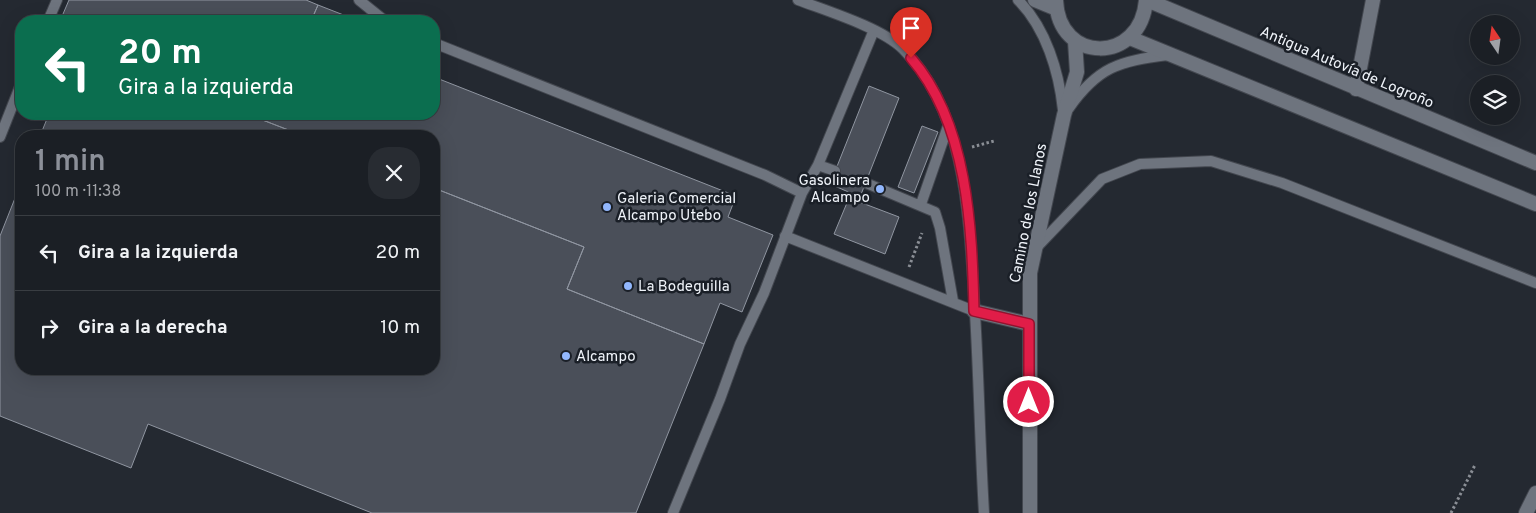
<!DOCTYPE html>
<html lang="es">
<meta charset="utf-8">
<style>
:root{--surface:#1b1f25;--page:#282c32;--text:#f1f3f6;--muted:#a0a2a7;--line:#393d42;--accent:#8c9099}
body{margin:0;font-family:Overpass,sans-serif;background:var(--page);color:var(--text);height:100vh;display:flex;flex-direction:column;font-size:19px;white-space:nowrap}
*{box-sizing:border-box;margin:0}
p{font-size:16px;color:var(--muted)}
.icon{flex:none;width:28px;height:28px;fill:none;stroke:currentColor;stroke-width:2;stroke-linecap:round;stroke-linejoin:round}
.map{position:relative;flex:1;overflow:hidden}
.drawer{position:absolute;left:15px;top:130px;width:425px;height:245px;display:flex;flex-direction:column;background:var(--surface);border-radius:20px;box-shadow:0 5px 20px #0002,0 0 0 1px var(--line)}
.drawer>*{flex:none}
.guide{position:absolute;left:15px;top:15px;width:425px;height:105px;border-radius:20px;box-shadow:0 5px 20px #0002,0 0 0 1px var(--line);background:#0b6e4f;color:#fff;overflow:hidden}
.needle{width:32px;rotate:347deg}
.fabs{position:absolute;left:1470px;top:15px;display:grid;gap:10px}
.fabs a{display:grid;place-items:center;width:50px;height:50px;border-radius:50%;background:var(--surface);box-shadow:0 5px 20px #0002,0 0 0 1px var(--line);font-size:25px}
.pin{position:absolute;display:grid;place-items:center;width:42px;height:42px;color:#fff;margin:-51px -21px;border-radius:50% 50% 50% 0;rotate:-45deg;box-shadow:0 0 5px #0007}
.pin .icon{rotate:45deg}
.me{position:absolute;width:55px;margin:-28px;rotate:0deg;stroke-linejoin:round;filter:drop-shadow(0 0 4px #0008)}
.turn{display:flex;align-items:center;gap:18px;height:105px;padding:0 20px;font-size:22px}
.turn .icon{width:65px;height:65px;stroke-width:2.5}
.turn b{display:block;font-size:35px;line-height:42px}
.round{display:grid;place-items:center;flex:none;width:52px;height:52px;border-radius:20px;background:var(--page)}
.overview{display:flex;align-items:center;justify-content:space-between;height:85px;padding:0 20px}
h1{font-size:30px;font-weight:600;line-height:38px;color:var(--accent)}
ul{padding:0;list-style:none}
li{display:flex;align-items:center;gap:15px;height:75px;padding:0 20px;border-top:1px solid var(--line)}
li div{flex:1}
li b{display:block;font-size:19px}
li em{font-style:normal}
.map>svg:first-child{display:block}
.building{fill:#4a4f59;stroke:#9096a1}
.lines{fill:none;stroke-linecap:round;stroke-linejoin:round}
.service-casing{stroke:#43474f;stroke-width:12}
.minor-casing{stroke:#43474f;stroke-width:16}
.path{stroke:#8a8e95;stroke-width:3;stroke-dasharray:2.5 2.5;stroke-linecap:butt}
.service{stroke:#6e747e;stroke-width:10}
.minor{stroke:#6e747e;stroke-width:14}
.route-casing{stroke:#92132f;stroke-width:12}
.route{stroke:#e11d48;stroke-width:9}
.poi-dot{fill:#92b7fd;stroke:#1a1f27;stroke-width:2}
.labels{text-anchor:middle;stroke-width:5;stroke-linejoin:round;paint-order:stroke}
.street-label{font-size:15px;fill:#f0f4fa;stroke:#1a1f27}
.poi-label{font-size:15px;fill:#f0f4fa;stroke:#1a1f27;text-anchor:start}
</style>
<div class="map">
<svg width="1536" height="513" viewBox="0 0 1536 513">
<rect width="100%" height="100%" fill="#242931"/>
<path class="building" d="M69 0H306L318 5 311 21H60Z
M318 5 359 21H311Z
M434 77 736 196 728 217 773 235 742 312 720 303 704 344 567 289 584 247 434 188V136H304L247 114H434Z
M869 86 899 98 860 197 830 184Z
M49 114H247L304 136H40Z
M922 126 938 132 914 193 898 187Z
M21 183V369H434V188L584 247 567 289 704 344 636 513H372L148 424 131 468 0 416V236Z
M849 198 899 217 885 254 834 234Z"/>
<g class="lines">
<g class="service-casing">
<path id="service" d="M359 0 385 21
M798 0C827 11 882 28 903 49 969 115 969 227 975 313 979 380 980 446 984 513
M1018 0C1046 28 1059 72 1063 110
M48 21 57 0
M434 43 765 175 802 193 764 293 740 344 720 399 673 513
M1069 108C1098 67 1119 61 1168 55
M0 137 21 84
M818 165 835 171
M866 183 935 212 940 228 953 301
M802 193 818 165 874 30
M921 204 948 126
M785 236 974 311
M1035 249 1102 179 1140 164 1211 161 1282 183 1536 283"/>
</g>
<g class="minor-casing">
<path id="minor" d="M1035 0 1057 9
M1056 0C1058 64 1141 65 1146 0
M1147 0 1536 163
M1130 38 1536 204
M1356 89 1373 0
M974 311 1029 324
M1030 513V273L1064 115 1077 72 1075 41
M1526 513 1536 493"/>
</g>
<path class="path" d="M972 147 994 141
M909 267 922 233
M1451 513 1475 465"/>
<use href="#service" class="service"/>
<use href="#minor" class="minor"/>
</g>
<g class="lines">
<g class="route-casing">
<path id="route" d="M911 58C968 124 972 227 974 311L1029 324V402"/>
</g>
<use href="#route" class="route"/>
</g>
<g class="poi-dot">
<circle cx="880" cy="189" r="5"/>
<circle cx="607" cy="207" r="5"/>
<circle cx="628" cy="286" r="5"/>
<circle cx="566" cy="356" r="5"/>
</g>
<g class="labels">
<g class="street-label">
<text transform="translate(1347 67) rotate(23)" y="5">Antigua Autovía de Logroño</text>
<text transform="translate(1028 213) rotate(-79)" y="5">Camino de los Llanos</text>
</g>
<g class="poi-label">
<text x="870" y="185" text-anchor="end">Gasolinera<tspan x="870" dy="17">Alcampo</tspan></text>
<text x="617" y="203">Galeria Comercial<tspan x="617" dy="17">Alcampo Utebo</tspan></text>
<text x="638" y="291">La Bodeguilla</text>
<text x="576" y="361">Alcampo</text>
</g>
</g>
</svg>
<div class="fabs">
<a><svg class="needle" viewBox="-14 -14 28 28"><path d="M0-13l5 13h-10z" fill="#e53935"/><path d="M0 13l5-13h-10z" fill="#a0a2a7"/></svg></a>
<a><svg class="icon" aria-label="layers" viewBox="0 0 24 24"><path d="M12 4l9 5-9 5-9-5zM3 14l9 5 9-5"/></svg></a>
</div>
<div class="pin" style="left:911px;top:58px;background:#d93025"><svg class="icon" aria-label="arrive" viewBox="0 0 24 24"><path d="M6 21V4h12l-3 4 3 4H6"/></svg></div>
<svg class="me" style="left:1029px;top:402px" viewBox="-20 -20 40 40"><circle r="17" fill="#e11d48" stroke="#fff" stroke-width="3"/><path d="M0-11L8 9 0 5-8 9z" fill="#fff"/></svg>
<div class="guide">
<div class="turn"><svg class="icon" aria-label="left" viewBox="0 0 24 24"><path d="M17 20v-9H6M10 6l-5 5 5 5"/></svg><div><b>20 m</b>Gira a la izquierda</div></div>
</div>
<section class="drawer">
<div class="overview"><div><h1>1 min</h1><p>100 m · 11:38</p></div><a class="round"><svg class="icon" aria-label="close" viewBox="0 0 24 24"><path d="M6 6l12 12M18 6L6 18"/></svg></a></div>
<ul>
<li><svg class="icon" aria-label="left" viewBox="0 0 24 24"><path d="M17 20v-9H6M10 6l-5 5 5 5"/></svg><div><b>Gira a la izquierda</b></div><em>20 m</em></li>
<li><svg class="icon" aria-label="right" viewBox="0 0 24 24"><path d="M7 20v-9h11M14 6l5 5-5 5"/></svg><div><b>Gira a la derecha</b></div><em>10 m</em></li>
</ul>
</section>
</div>
